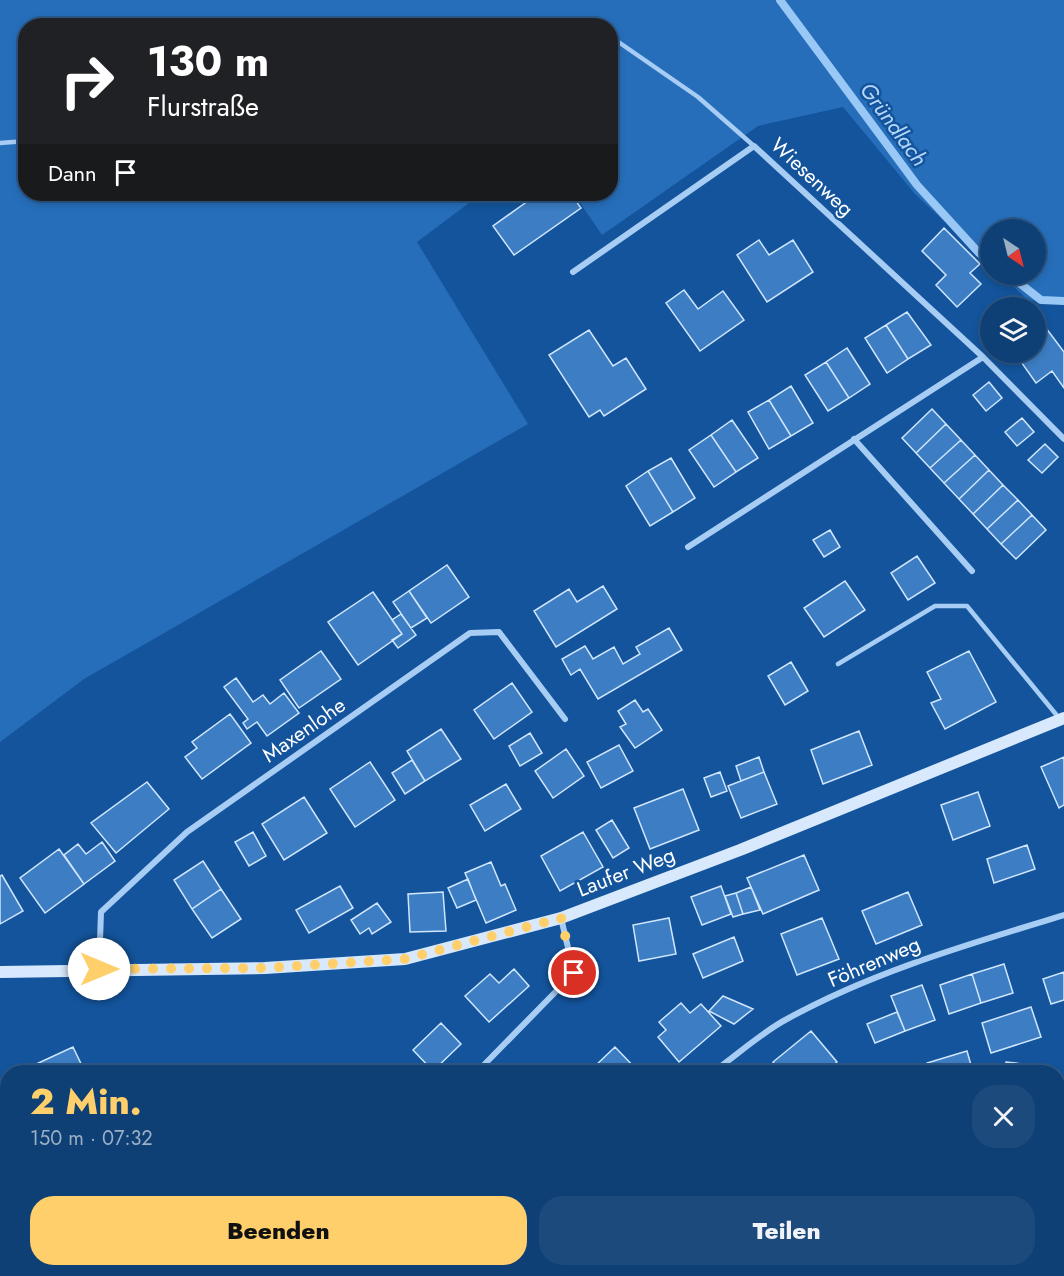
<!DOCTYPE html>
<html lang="de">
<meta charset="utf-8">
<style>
:root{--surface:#0e3f75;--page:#1c4a7d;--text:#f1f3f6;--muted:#9bafc5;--line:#2e5887;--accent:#ffcf6b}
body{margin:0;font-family:Jost,sans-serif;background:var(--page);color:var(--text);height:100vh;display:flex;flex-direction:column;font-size:22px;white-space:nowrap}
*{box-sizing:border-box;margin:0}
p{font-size:20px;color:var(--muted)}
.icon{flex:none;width:33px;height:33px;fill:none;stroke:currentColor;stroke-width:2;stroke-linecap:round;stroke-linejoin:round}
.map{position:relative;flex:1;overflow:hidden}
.panel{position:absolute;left:0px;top:1065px;width:1065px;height:212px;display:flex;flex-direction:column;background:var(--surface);border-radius:24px 24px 0 0;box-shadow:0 3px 9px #0003,0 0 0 2px var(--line)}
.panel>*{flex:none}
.top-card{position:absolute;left:18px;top:18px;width:600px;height:183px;border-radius:24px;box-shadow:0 3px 9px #0003,0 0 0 2px var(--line);background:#202124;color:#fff;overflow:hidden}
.needle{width:39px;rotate:145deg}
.buttons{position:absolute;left:980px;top:219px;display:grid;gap:12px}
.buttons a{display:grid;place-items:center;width:66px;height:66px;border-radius:50%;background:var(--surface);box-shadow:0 3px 9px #0003,0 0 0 2px var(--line);font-size:30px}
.pin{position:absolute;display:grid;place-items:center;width:51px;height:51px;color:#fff;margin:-26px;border:3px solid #fff;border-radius:50%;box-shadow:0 2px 6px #0007}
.me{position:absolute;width:66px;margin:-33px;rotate:90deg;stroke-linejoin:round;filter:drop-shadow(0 0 4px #0008)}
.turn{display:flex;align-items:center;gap:21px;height:126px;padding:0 30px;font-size:27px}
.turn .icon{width:78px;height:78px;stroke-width:2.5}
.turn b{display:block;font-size:42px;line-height:51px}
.then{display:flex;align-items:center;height:57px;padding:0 30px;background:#0003;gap:12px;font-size:22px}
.round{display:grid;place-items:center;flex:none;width:63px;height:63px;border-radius:24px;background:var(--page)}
.summary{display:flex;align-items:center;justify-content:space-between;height:102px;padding:0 30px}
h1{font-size:36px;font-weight:800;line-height:45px;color:var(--accent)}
.button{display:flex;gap:12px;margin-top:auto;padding:12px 30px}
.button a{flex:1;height:69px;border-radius:24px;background:var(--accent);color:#111;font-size:24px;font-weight:800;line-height:69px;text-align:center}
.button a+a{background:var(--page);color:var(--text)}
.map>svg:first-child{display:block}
.green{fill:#266eba}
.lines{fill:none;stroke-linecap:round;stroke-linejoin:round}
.stream{stroke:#9ac8f6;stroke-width:8}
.building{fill:#3c7dc3;stroke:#d0e6fd;stroke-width:1.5}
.lane{stroke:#a8cdf4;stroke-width:4.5}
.street{stroke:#a8cdf4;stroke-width:6}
.secondary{stroke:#d8e9fd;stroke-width:12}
.route{stroke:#ffcf6b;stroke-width:10;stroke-dasharray:0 18}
.labels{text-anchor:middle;stroke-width:5;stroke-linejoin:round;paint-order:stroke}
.street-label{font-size:21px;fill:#fff;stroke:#13549c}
.water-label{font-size:22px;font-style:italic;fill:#b5d7fa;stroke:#13549c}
</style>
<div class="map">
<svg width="1064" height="1276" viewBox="0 0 1064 1276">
<rect width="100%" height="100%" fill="#13549c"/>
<path class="green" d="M0 0H1064V304L1028 300 1001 275 1035 274V230H990V264L915 194 843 107 758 126 602 235 574 194H610V26H26V194H481L417 242 528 424 84 679 0 742Z"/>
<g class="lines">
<path class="stream" d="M780 0 917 185 979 253 990 261
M1008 274 1041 300 1064 301"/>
</g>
<path class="building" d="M518 194H544L549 200 557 194H571L581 208 514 255 493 226 525 203Z
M944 228 980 264 970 273 981 284 957 307 936 285 946 275 922 251Z
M759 240 769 255 793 240 813 272 767 302 737 255Z
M684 290 698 309 723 291 744 320 700 351 666 303Z
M907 312 931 345 908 359 886 325Z
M1037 316 1064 352V388L1052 371 1036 383 1014 352H1035V317Z
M886 325 908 359 887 373 865 338Z
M589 330 613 366 626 358 646 389 604 416 600 410 589 417 549 355Z
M847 348 870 384 849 398 826 362Z
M826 362 849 398 828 411 805 375Z
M989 382 1002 398 986 411 973 395Z
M791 386 813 423 791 436 769 400Z
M769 400 791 436 769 449 748 412Z
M932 409 946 424 916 453 902 438Z
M1022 418 1034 432 1017 446 1005 432Z
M732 420 758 458 736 472 711 435Z
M946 424 961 440 930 468 916 453Z
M711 435 736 472 714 487 689 450Z
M961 440 975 455 944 483 930 468Z
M1045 444 1058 457 1042 473 1028 460Z
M975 455 989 470 959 499 944 483Z
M671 458 695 498 673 512 648 471Z
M989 470 1003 485 973 514 959 499Z
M648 471 673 512 650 526 626 486Z
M1003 485 1018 500 987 529 973 514Z
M1018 500 1032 515 1001 544 987 529Z
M1032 515 1046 530 1016 559 1001 544Z
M830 530 840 547 824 557 813 540Z
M917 556 935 583 908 600 891 573Z
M447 565 469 597 431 623 409 591Z
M845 581 865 610 824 637 804 608Z
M603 586 617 609 556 647 534 611 569 589 577 602Z
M409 591 427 618 411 628 393 602Z
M373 592 402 634 358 665 328 622Z
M401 614 416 635 398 648 392 640 402 634 392 620Z
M669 628 682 650 598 699 580 669 571 675 562 659 585 646 593 659 614 647 623 664 640 654 636 647Z
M321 651 341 679 299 708 280 680Z
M969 651 996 702 945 729 931 703 941 699 927 672Z
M791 662 808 691 785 705 768 676Z
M236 678 253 702 263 695 270 704 284 693 299 713 267 736 257 722 247 729 243 723 248 719 224 687Z
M512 683 532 712 494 739 474 710Z
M635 700 643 712 648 709 662 730 635 748 620 727 626 724 618 711Z
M230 714 251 743 202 779 185 757 197 748 192 742Z
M441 729 461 759 425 781 407 751Z
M859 731 872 765 823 784 811 750Z
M530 733 542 753 520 766 509 746Z
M619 745 633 771 601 788 587 762Z
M566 749 584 776 553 798 535 771Z
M759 757 764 772 741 781 736 766Z
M1064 757V805L1059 808 1041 767Z
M412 760 425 781 405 794 392 773Z
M370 762 395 800 355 827 330 789Z
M720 772 727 791 711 797 704 778Z
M764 772 777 804 741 818 728 786Z
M147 782 169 809 116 853 91 823Z
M506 784 521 809 485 831 470 805Z
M683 789 699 830 650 849 634 808Z
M978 792 990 826 953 840 941 805Z
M304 797 327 833 284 860 262 824Z
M612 820 629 848 613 858 596 830Z
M253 832 266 856 249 866 235 842Z
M583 832 603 867 560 891 541 856Z
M102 842 115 861 84 884 64 855 78 844 86 854Z
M1027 845 1035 869 994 883 987 859Z
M59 849 84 884 45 913 20 878Z
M804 855 819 890 763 914 747 878Z
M203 861 221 889 192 909 174 880Z
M491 862 501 886 505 884 516 910 486 923 465 873Z
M2 875 23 911 0 924V876Z
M468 879 476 900 457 908 448 888Z
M340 886 353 908 309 933 296 910Z
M721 886 731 914 702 925 691 897Z
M751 887 760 910 743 914 736 893Z
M221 889 241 919 212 938 192 909Z
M443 892 446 931 410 932 408 894Z
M908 892 922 925 876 944 862 911Z
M736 893 743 914 733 917 725 896Z
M377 903 391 922 372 934 369 928 360 934 351 920Z
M669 918 676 954 639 961 633 925Z
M822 918 839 959 797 975 781 934Z
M734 937 743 961 703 978 693 954Z
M1004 964 1013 993 981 1003 972 974Z
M514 969 529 986 489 1022 465 996 490 974 499 983Z
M1064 972V1000L1051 1004 1043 979Z
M972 974 981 1003 949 1014 940 985Z
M922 985 935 1020 905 1031 891 996Z
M723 996 753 1009 734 1024 709 1011Z
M681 1003 690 1013 701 1004 721 1026 679 1062 658 1037 666 1030 659 1022Z
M1031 1007 1041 1037 991 1053 982 1023Z
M897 1012 905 1031 875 1043 867 1024Z
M441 1023 461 1044 433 1071 413 1050Z
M811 1031 837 1062 824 1072H781L773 1062Z
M73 1047 85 1072H19Z
M615 1047 639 1072H599L594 1067Z
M967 1051 973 1072H930L927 1063Z
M1006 1062 1041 1066V1072H1005Z
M399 1064 407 1072H391Z
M7 1164 8 1215 0 1224V1174Z
M1060 1234 1064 1239V1272L1060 1276 1054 1269H1058V1236Z
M199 1269H244L247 1271 242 1276H200L196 1272Z
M861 1269H901L892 1276H866Z
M1020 1269H1054L1060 1276H1025Z"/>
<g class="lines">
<path class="lane" d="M610 41H617L698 97 754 146
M0 143 26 141
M838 664 935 606H967L1059 718"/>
<path class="street" d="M573 272 754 146 983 357 1064 439
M854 439 972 571
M688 547 983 357
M99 970 101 912 187 832 470 633 499 632 565 719
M477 1072 574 973 561 918
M713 1072C737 1055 762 1032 787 1019 874 971 970 944 1064 915
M1058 1132 1064 1133
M0 1268 9 1276
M281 1276 288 1269
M754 1276 762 1269"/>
<path class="secondary" d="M0 972 265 968 405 959 561 918 740 850 1064 718"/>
</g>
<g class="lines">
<path class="route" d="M99 969 265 968 405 959 561 918 574 973"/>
</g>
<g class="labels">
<g class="street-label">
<text transform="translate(812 177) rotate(43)" y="7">Wiesenweg</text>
<text transform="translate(304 730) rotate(-35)" y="7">Maxenlohe</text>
<text transform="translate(626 872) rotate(-21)" y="7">Laufer Weg</text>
<text transform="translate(874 962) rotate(-23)" y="7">Föhrenweg</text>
</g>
<g class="water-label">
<text transform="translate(894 124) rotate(54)" y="8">Gründlach</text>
</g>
</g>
</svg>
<div class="buttons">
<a><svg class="needle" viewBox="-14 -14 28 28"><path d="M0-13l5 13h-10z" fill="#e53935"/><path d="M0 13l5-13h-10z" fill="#9bafc5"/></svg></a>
<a><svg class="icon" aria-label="layers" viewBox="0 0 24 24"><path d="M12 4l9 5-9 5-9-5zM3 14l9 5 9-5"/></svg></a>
</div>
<div class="pin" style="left:574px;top:973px;background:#d93025"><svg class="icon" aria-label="arrive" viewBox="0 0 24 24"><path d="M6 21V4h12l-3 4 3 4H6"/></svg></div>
<svg class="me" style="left:99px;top:969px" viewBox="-20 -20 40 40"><circle r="19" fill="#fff"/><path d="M0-13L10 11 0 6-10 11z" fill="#ffcf6b"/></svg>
<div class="top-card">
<div class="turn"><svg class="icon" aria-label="right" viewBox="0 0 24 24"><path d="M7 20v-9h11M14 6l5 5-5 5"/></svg><div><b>130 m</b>Flurstraße</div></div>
<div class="then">Dann<svg class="icon" aria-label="arrive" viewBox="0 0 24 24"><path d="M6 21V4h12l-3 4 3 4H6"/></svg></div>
</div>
<section class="panel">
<div class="summary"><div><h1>2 Min.</h1><p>150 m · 07:32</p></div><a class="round"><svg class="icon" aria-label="close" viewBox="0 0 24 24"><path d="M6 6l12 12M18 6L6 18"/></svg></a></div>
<div class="button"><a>Beenden</a><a>Teilen</a></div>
</section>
</div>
